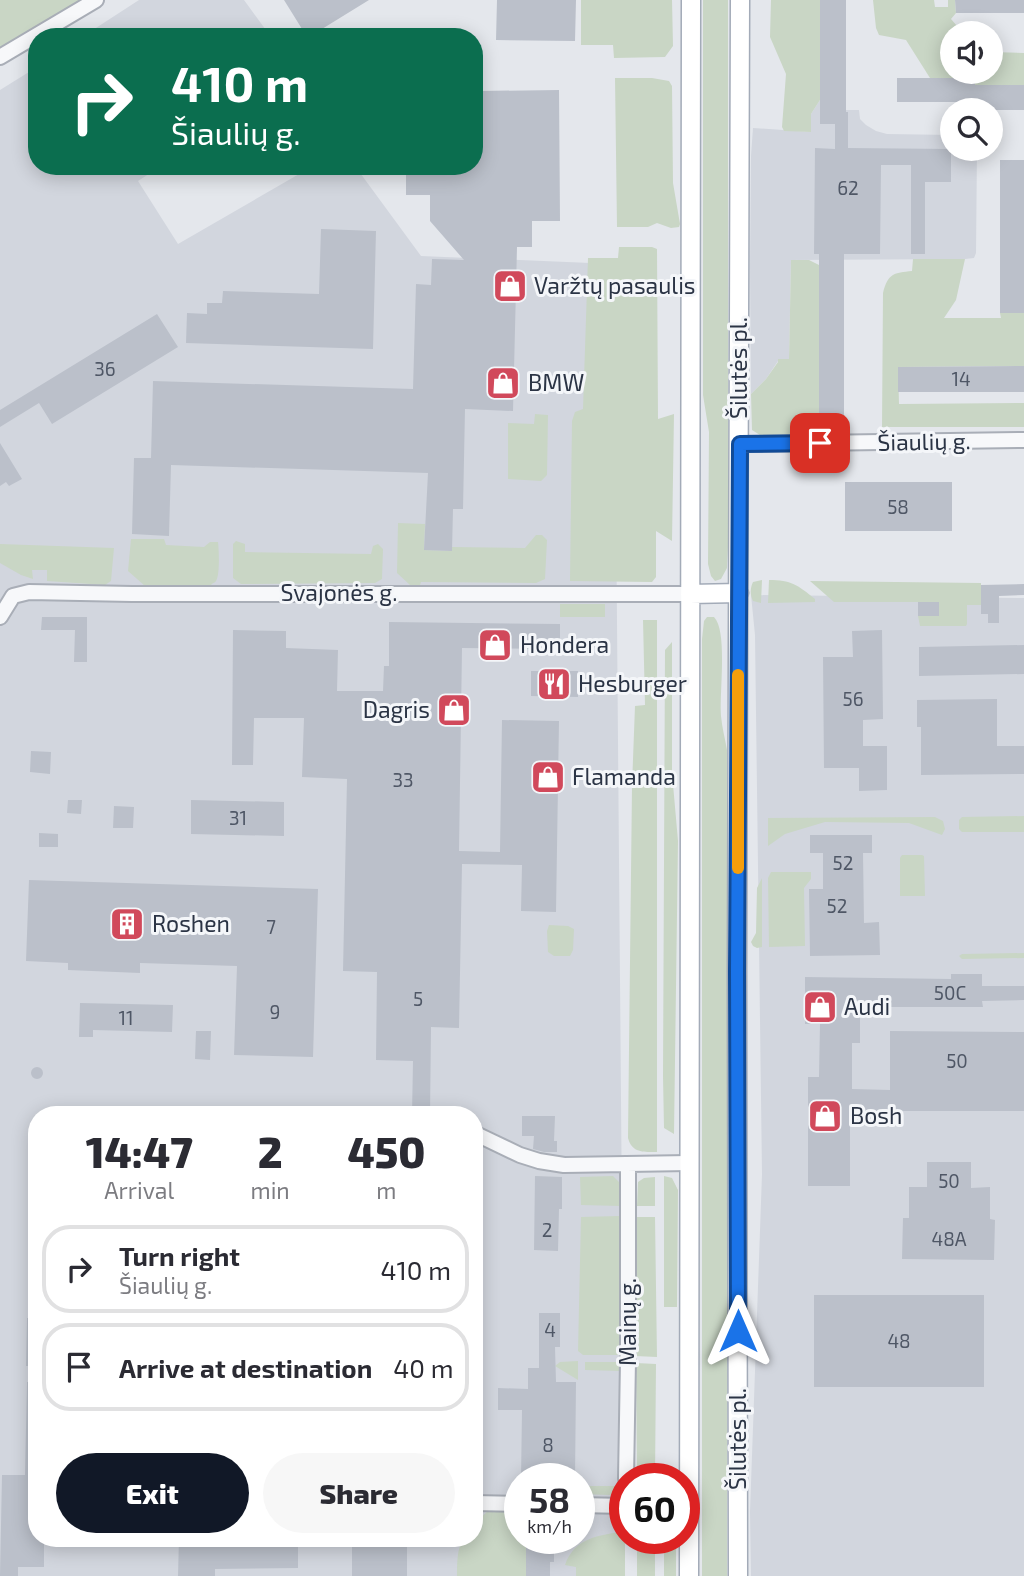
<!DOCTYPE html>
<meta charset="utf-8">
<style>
:root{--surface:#fff;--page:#f7f7f7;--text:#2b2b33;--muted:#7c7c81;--line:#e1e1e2;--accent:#111827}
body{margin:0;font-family:"Exo 2",sans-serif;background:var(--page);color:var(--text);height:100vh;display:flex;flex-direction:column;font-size:26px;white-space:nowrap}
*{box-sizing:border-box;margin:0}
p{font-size:23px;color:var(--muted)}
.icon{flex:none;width:38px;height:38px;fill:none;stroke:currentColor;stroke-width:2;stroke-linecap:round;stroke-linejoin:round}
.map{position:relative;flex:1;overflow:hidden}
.panel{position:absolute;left:28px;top:1106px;width:455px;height:441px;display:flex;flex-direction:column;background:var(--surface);border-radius:28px;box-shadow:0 4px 18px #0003}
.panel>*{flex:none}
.top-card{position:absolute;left:28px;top:28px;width:455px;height:147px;border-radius:28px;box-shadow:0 4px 18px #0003;background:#0b6e4f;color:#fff;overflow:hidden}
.buttons{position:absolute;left:940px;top:21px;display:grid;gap:14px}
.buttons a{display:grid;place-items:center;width:63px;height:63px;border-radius:50%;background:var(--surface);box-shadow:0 4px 18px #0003;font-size:35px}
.speed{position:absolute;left:504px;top:1463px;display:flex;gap:14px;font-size:35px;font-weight:700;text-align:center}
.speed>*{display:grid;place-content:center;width:91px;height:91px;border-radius:50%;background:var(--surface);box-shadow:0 4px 18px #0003;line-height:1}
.speed small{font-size:18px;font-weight:400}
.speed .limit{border:10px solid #d22;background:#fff;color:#111}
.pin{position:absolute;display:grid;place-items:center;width:60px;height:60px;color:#fff;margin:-30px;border-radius:14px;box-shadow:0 4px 10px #0006}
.me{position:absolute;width:77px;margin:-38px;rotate:0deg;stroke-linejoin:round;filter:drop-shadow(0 0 5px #0008)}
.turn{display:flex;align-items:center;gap:24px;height:147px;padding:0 28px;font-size:32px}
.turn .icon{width:91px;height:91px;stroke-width:2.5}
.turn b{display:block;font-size:49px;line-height:60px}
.eta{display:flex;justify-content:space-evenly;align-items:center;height:119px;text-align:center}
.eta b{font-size:42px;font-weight:800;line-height:49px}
.button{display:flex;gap:14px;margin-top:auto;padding:14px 28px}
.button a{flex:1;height:80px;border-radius:42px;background:var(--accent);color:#fff;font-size:28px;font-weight:800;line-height:80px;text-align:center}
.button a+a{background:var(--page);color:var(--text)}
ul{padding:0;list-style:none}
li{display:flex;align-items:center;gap:21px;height:88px;margin:0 14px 10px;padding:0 14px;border:4px solid var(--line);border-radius:28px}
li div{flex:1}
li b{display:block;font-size:26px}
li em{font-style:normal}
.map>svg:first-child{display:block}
.built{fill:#d2d6de;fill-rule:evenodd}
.green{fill:#c9d6c5}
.building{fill:#bbc0ca}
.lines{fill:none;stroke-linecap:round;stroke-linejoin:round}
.minor-casing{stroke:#a9aeb7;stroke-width:18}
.major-casing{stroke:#a3abb8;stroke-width:21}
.minor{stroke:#f7f8fa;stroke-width:14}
.major{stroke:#fff;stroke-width:18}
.route-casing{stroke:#114b97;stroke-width:18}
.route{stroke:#1a73e8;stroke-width:12}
.slow{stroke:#f59e0b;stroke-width:12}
.labels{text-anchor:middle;stroke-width:6;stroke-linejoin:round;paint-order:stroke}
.number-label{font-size:19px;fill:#4f5766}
.poi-label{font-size:23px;fill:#2b3445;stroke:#f4f6f9;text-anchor:start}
.street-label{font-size:23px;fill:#2b3445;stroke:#f4f6f9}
</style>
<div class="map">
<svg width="1024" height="1576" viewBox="0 0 1024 1576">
<rect width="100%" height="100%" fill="#e4e7ec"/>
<path class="built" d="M139 0H244L271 37H82Z
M37 67V166H161L138 181 178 244 313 166H355L421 256 614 264 625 1576H0V90ZM37 1115H474V1538H37ZM520 1479H579V1538H520Z
M820 100 846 110H859L860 119 866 125 876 131 887 134 952 135V149H977L976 253 974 258 965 259 791 260 789 359 778 361 766 379 751 394 750 266 751 156 753 128 811 132V114Z
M751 595 1024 598V1576H751L750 1512 762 1174 755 635Z"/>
<path class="green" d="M0 0H82L0 48Z
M581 0H672L673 46 665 57 614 58 613 45H581Z
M703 0H728V547L727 568 721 579 715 581 711 576 708 564 709 432 703 395Z
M771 0H820V100L811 114V132L784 131 782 127 786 74 770 37Z
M873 0H934L935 7H948V0H955L956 13 951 19 963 33H952V72H990L991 52 1024 53V85H975L974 78H930L906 40 879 35 876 28Z
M615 78H652L669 81 672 86 673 183 680 224 679 227 671 228 657 223 648 227H617Z
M619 247H652L657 249 658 419 674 414 672 541 656 531V577L652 582 570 581 572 421 575 412 583 409 588 258H618Z
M913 259H965L956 300 944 318H1001L1000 313H1024V366L898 367 899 404 1024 403V427H882L883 293C888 273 894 273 912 271Z
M791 260H809L819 265V418H844L843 434 760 435 752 430 751 394 766 379 778 362V359H789Z
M535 414 548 415 547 475 541 481 508 479V423L534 424Z
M398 523 425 524 424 550 452 551V547L525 548 536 535H542L547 540 545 579 536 583 421 582 420 585H410L397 573Z
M131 539H164L166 545 204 547 210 542H218C219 550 220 575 216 581 215 583 212 583 211 585L145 586 128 571Z
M236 541 245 544V552L371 554 373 546 378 544 383 549 382 579 375 583 241 584 233 578V544Z
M0 544 114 548 111 581 105 585 47 581V570H32L33 579 21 575 0 563Z
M762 580 761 603 753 601C750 595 750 588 753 582Z
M769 580C791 580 798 585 815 599V602L768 603Z
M810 581 981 583V596L984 605H967V624L966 626H920L918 616H939V602H834Z
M560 604H605V617H560Z
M707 617H714C728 631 719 694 721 716 722 727 725 739 727 750V1576H702V639L704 621Z
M643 620H657V1152C643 1152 632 1153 628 1138L632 786 635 706 645 705Z
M672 642V773L678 841 674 1134 664 1128 663 1076 665 650Z
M1024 816V832H962L959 829V820L962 817Z
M935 817 943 821 945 829 942 835 909 823 825 822 785 834 768 846V818Z
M902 855H922L924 856 925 896H900V858Z
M771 872H811V879L804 888 805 946 769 947 768 878Z
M762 878V947L757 948 753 946 751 942 756 933 757 888Z
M549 925 568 926 574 929 573 950 570 956H554L548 952 547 931Z
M1024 953V958L962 959 959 956 962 954Z
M613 1176 619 1182 620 1206 581 1205 580 1177Z
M664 1176 672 1178 678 1190 677 1307H664Z
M655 1177V1206H637L638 1182 644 1178Z
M619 1216 620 1355H583L578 1351 581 1217Z
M636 1217H655L657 1357 635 1356Z
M578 1361V1380L555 1366 560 1362Z
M585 1362H619V1371L585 1370Z
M636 1363 656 1364 655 1479H637Z
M579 1486H619L618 1490 610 1495 579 1494Z
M489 1510H520V1538H526V1576H457C457 1563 457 1550 463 1538H474V1524Z
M579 1511H592L591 1526 579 1531Z
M625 1531V1576H576V1567L565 1565C575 1537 598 1536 625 1531Z
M637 1538H655V1576H637Z
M664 1538H676V1576H664Z"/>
<path class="building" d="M284 0H369L309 37H307Z
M497 0H576L575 41 496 40Z
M820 0H846V112H848V148L951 149V182H925V254H911V165H881L880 254H844V418H819V254H814L815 148 835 149V124H820Z
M955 0H1024V13H956Z
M897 78H975V85H1024V110H975V102H897Z
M559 90 560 221H532V247H517L513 411 465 409 463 509H453L452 551 424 550 428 473 171 465 169 536 132 534 134 458H151L153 381 413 389 416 284 431 285 432 259 464 260 430 221V195H406V166H474V115H480V91Z
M1000 160H1024V313H1000Z
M321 229 376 231 373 349 186 343 187 313 207 314V303H222L223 291 319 294Z
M157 314 178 347 52 424 39 403 0 427V410Z
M1024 366V392H898V367Z
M0 443 22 479 9 486 6 482 0 486Z
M845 482H952V531H845Z
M1024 584V595L999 596V623H988V614H981V585Z
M918 602H939V616H918Z
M42 617H87V662H74L75 630H41Z
M389 622 560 624V649L462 648 459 851 500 852 502 720 559 721 556 912 521 911 522 865 462 864 459 1028 431 1027 430 1115H412L413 1061 376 1060 377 972 343 971 347 779 302 777 304 718H254L253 765H232L233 630 286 631V648L338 650 337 691H383L384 666H389Z
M882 630 883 719 863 720V746H887V790L859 791V768H824L823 657H853L852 631Z
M1024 645V674L919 676V647Z
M531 671H578V697L531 696Z
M997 699V746H1024V774L921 775V727H917V700Z
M31 751 51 752 50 774 30 772Z
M68 800H82L81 814 67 813Z
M191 800 284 802V836L191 834Z
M114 806 134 807 133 828H113Z
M39 833 58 834V847H39Z
M810 835H872V853H863L864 923 879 922 880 955 810 956 809 889H823V853H810Z
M29 880 318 889 313 1057 234 1055 237 966 140 963V973L68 970V963L26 961Z
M951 974H982V986H1024V1000L982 1001 983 1007H860V1043H852V1089L890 1090V1031L1024 1032V1111H890V1124H850V1186H808V1077H819L820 1024H805V977L951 979Z
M80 1003 173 1005 172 1032 93 1030V1037H79Z
M196 1031H211L210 1060 195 1059Z
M31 1073a6 6 0 1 1 12 0a6 6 0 1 1-12 0Z
M522 1116H555L554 1141H557V1152H544L533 1149 534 1136H522Z
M927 1162H971V1188L990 1187V1219L995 1220 994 1260 902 1259 903 1218H909V1187H927Z
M535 1176 562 1177V1209H559L558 1251 534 1250Z
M814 1295H984V1387H814Z
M539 1313H560V1347H555L556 1382H576L575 1479H521L522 1410H498V1388L528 1389V1368H539Z
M27 1318H37V1366H26Z
M27 1382H37V1538H44V1567H18V1576H0L2 1475H25Z
M179 1538H298V1568L215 1569V1576H178Z
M526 1538H554V1562H550V1576H526Z
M352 1542 407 1543V1576H352Z"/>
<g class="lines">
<g class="minor-casing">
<path id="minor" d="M0 57 96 0
M739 444 1024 440
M0 617 13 596 29 592 132 594H690
M373 1115H389
M474 1133 520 1155 539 1161 564 1165 689 1163
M626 1479 628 1360V1165
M474 1503 520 1504
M579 1505 625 1506"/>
</g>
<g class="major-casing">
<path id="major" d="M690 594 739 593
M689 1576 691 0
M738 1576 737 972 740 0"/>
</g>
<use href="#minor" class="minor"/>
<use href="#major" class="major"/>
</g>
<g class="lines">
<g class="route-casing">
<path id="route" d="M738 1331 737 972 740 444 820 443"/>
</g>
<use href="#route" class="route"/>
<path class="slow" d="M738 868V675"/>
</g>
<defs>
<g id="shop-square" transform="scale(1.75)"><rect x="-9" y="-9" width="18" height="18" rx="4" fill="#d1495b" stroke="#f4f6f9"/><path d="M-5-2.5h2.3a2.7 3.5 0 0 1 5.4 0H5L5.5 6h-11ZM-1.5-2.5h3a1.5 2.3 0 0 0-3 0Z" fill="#fff"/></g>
<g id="restaurant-square" transform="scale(1.75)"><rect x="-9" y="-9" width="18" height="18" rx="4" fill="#d1495b" stroke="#f4f6f9"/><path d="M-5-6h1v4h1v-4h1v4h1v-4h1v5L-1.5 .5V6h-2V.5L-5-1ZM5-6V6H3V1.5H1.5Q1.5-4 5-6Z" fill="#fff"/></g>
<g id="building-square" transform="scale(1.75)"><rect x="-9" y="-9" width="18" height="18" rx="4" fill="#d1495b" stroke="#f4f6f9"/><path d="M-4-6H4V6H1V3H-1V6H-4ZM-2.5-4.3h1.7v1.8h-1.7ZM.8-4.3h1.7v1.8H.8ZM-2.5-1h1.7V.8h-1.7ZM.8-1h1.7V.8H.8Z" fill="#fff"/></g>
</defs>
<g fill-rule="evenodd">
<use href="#shop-square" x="510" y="286"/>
<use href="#shop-square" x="503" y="383"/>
<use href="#shop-square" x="495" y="645"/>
<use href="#restaurant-square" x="554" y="684"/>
<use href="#shop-square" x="454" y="710"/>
<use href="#shop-square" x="548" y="777"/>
<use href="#building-square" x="127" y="924"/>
<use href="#shop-square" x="820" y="1007"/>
<use href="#shop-square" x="825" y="1116"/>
</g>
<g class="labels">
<g class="number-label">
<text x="848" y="195">62</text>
<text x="105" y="376">36</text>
<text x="961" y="386">14</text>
<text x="898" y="514">58</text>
<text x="853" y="706">56</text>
<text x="403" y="787">33</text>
<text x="238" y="825">31</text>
<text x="843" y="870">52</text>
<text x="837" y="913">52</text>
<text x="271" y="934">7</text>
<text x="950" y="1000">50C</text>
<text x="418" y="1006">5</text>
<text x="275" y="1019">9</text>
<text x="126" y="1025">11</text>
<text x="957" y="1068">50</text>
<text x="949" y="1188">50</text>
<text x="547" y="1237">2</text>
<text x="949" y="1246">48A</text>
<text x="550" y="1337">4</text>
<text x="899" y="1348">48</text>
<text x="548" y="1452">8</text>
</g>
<g class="poi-label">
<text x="534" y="294">Varžtų pasaulis</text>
<text x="528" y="391">BMW</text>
<text x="520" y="653">Hondera</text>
<text x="578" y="692">Hesburger</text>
<text x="430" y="718" text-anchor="end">Dagris</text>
<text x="572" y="785">Flamanda</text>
<text x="152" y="932">Roshen</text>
<text x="844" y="1015">Audi</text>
<text x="850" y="1124">Bosh</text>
</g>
<g class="street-label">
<text transform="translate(739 368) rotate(-90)" y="8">Šilutės pl.</text>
<text transform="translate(924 442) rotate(-1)" y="8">Šiaulių g.</text>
<text x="339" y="601">Svajonės g.</text>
<text transform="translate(628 1322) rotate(-90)" y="8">Mainų g.</text>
<text transform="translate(738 1439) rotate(-90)" y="8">Šilutės pl.</text>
</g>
</g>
</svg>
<div class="buttons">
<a><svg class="icon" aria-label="sound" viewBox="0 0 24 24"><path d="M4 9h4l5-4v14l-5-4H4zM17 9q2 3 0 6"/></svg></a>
<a><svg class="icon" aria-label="search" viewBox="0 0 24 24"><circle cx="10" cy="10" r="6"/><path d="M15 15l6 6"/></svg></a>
</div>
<div class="speed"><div>58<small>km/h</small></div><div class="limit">60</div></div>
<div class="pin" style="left:820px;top:443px;background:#d93025"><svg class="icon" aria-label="arrive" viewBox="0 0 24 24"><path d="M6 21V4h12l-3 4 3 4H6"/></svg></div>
<svg class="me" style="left:738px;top:1331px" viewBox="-20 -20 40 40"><path d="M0-17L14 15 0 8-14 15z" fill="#1a73e8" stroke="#fff" stroke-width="4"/></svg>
<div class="top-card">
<div class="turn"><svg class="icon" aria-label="right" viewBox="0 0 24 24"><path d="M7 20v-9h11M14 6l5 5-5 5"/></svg><div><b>410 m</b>Šiaulių g.</div></div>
</div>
<section class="panel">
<div class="eta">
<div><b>14:47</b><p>Arrival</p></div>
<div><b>2</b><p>min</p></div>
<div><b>450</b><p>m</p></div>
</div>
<ul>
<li><svg class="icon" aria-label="right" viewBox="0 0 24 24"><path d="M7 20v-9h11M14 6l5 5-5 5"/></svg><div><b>Turn right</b><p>Šiaulių g.</p></div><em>410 m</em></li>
<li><svg class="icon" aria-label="arrive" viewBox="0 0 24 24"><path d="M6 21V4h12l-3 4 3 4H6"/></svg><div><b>Arrive at destination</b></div><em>40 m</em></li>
</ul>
<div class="button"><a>Exit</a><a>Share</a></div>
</section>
</div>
